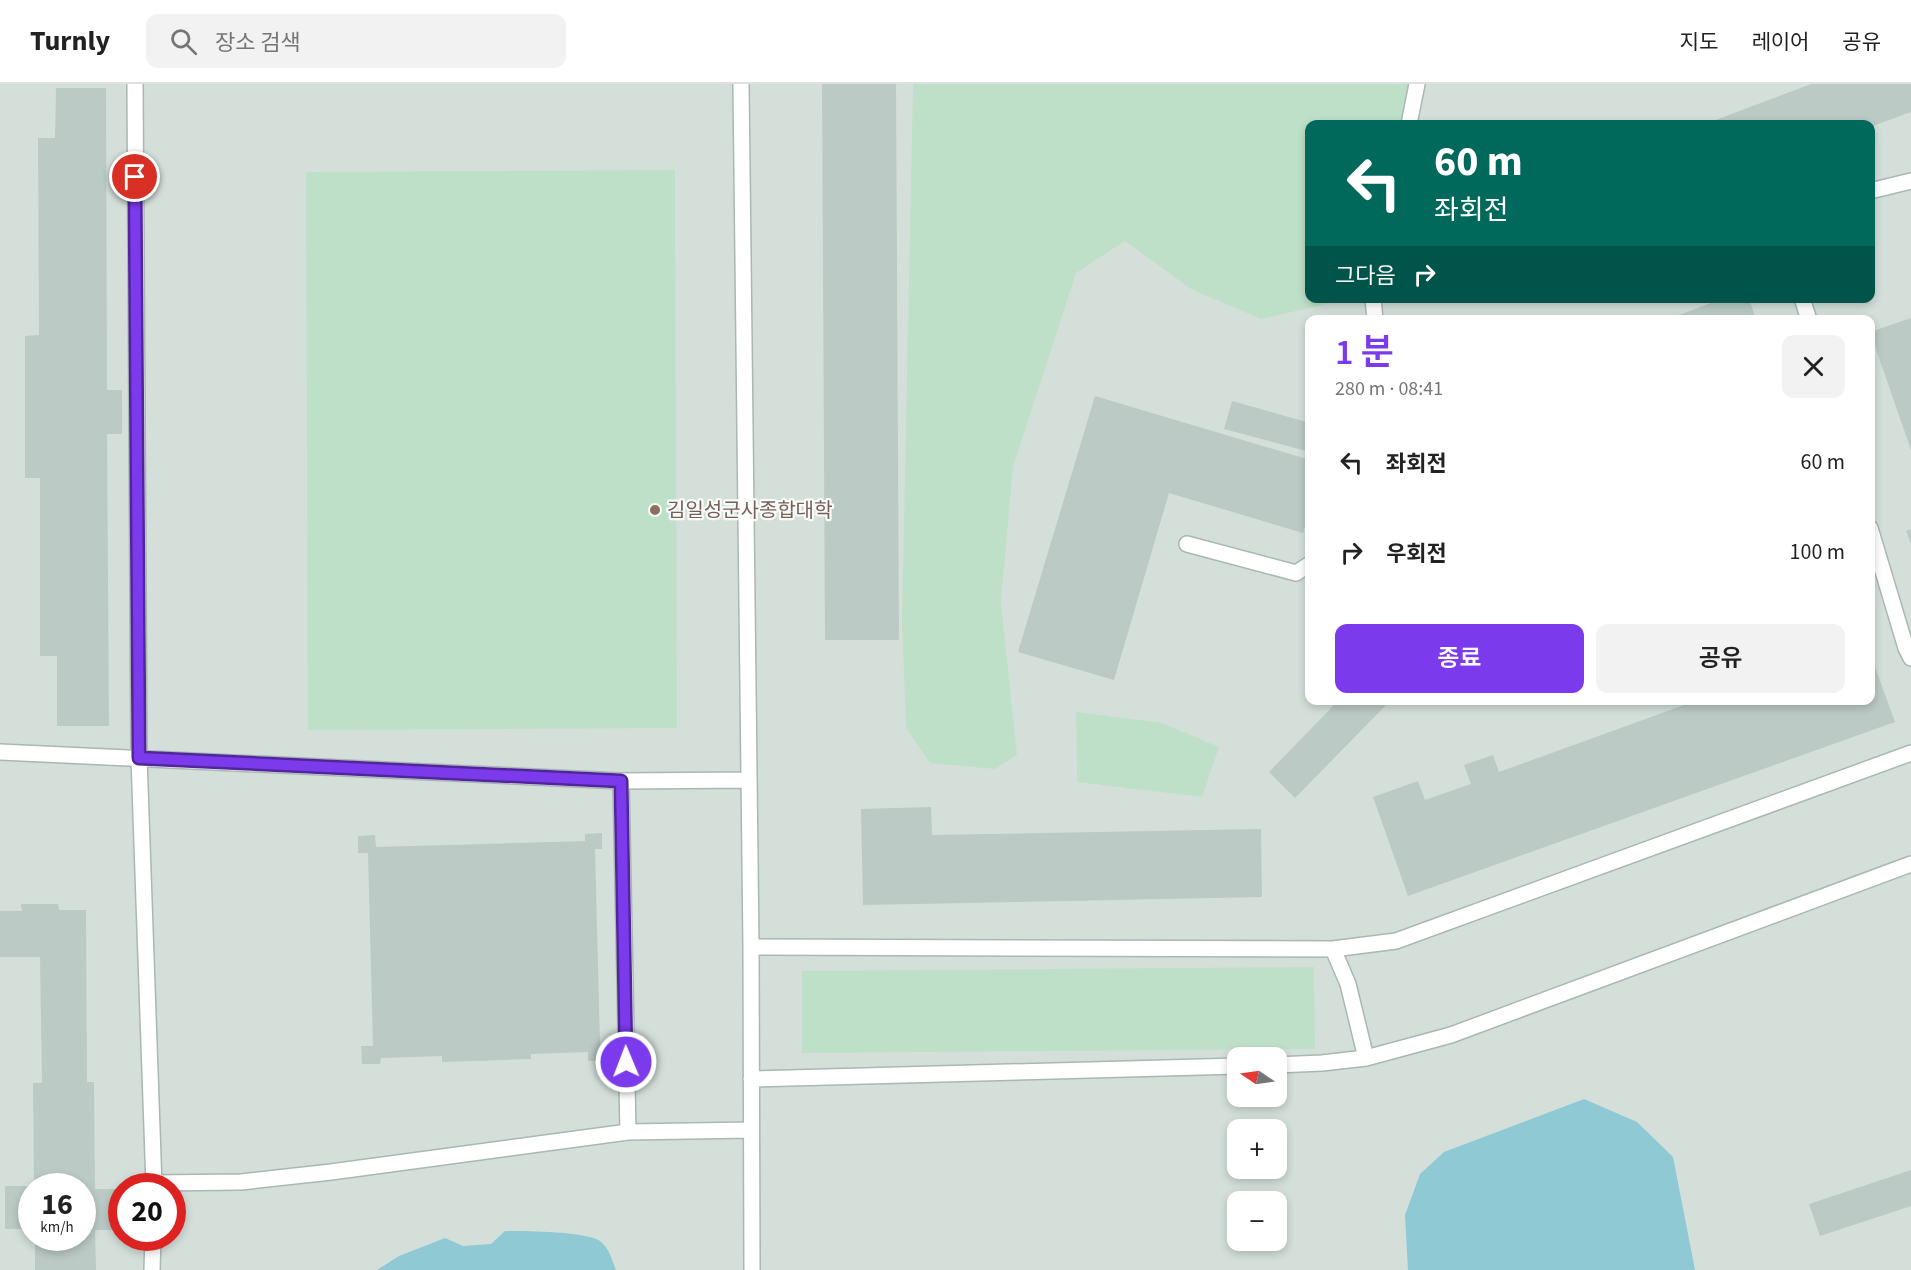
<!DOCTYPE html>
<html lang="ko">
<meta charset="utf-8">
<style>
:root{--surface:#fff;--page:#f2f2f2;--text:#222;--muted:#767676;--line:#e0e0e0;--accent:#7c3aed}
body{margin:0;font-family:"Source Sans 3","Noto Sans KR",sans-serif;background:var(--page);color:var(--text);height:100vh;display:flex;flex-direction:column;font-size:22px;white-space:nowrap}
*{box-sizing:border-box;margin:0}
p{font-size:20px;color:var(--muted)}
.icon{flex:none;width:33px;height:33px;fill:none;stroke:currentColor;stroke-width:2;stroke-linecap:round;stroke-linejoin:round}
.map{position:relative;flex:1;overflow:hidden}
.drawer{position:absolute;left:1305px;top:231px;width:570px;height:390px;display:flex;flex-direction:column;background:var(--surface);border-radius:12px;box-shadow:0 3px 9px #0003}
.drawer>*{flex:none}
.top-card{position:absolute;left:1305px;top:36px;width:570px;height:183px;border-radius:12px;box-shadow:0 3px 9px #0003;background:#00695c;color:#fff;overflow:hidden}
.needle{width:39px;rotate:283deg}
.buttons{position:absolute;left:1227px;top:963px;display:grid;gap:12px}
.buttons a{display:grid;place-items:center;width:60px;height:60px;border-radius:12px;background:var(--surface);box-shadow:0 3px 9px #0003;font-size:30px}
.speed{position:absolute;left:18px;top:1089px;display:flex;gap:12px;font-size:30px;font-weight:700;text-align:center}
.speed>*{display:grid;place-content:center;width:78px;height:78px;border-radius:50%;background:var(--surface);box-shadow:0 3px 9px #0003;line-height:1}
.speed small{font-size:15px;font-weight:400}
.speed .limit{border:9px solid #d22;background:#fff;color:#111}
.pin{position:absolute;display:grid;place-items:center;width:51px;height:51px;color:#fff;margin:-26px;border:3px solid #fff;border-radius:50%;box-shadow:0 2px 6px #0007}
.me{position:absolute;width:66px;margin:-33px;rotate:359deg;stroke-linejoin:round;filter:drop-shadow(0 0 4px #0008)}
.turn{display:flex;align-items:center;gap:21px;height:126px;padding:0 30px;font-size:27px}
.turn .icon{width:78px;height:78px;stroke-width:2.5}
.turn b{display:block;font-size:42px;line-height:51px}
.then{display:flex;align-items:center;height:57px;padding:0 30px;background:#0003;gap:12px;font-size:22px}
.round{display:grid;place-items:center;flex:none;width:63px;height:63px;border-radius:12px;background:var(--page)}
.headline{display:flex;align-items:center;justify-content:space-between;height:102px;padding:0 30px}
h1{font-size:36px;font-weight:600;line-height:45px;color:var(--accent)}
.button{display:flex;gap:12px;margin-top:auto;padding:12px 30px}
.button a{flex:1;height:69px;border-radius:12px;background:var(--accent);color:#fff;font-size:24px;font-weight:600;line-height:69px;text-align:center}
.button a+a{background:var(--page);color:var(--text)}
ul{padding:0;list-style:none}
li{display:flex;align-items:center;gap:18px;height:90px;padding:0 30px}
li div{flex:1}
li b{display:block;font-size:22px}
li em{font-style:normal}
header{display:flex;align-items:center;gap:36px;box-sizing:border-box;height:84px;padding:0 30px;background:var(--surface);border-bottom:2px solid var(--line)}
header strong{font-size:28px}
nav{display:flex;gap:33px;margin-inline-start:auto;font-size:21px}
.search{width:420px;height:54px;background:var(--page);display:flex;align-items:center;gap:15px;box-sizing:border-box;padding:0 21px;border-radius:12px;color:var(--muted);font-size:22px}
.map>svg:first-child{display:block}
.built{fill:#d4dfda;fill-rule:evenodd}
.green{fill:#bfe0c8}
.water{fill:#8ec9d4}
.building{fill:#bbcac4}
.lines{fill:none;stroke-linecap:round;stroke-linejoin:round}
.lane-casing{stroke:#a8b8b2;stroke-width:18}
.lane{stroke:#fff;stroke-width:15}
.route-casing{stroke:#51269a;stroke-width:15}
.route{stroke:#7c3aed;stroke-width:10}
.education-dot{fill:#8d6e63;stroke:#f7fbf9;stroke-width:2}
.labels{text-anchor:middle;stroke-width:4.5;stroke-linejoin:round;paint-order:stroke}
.education-label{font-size:20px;fill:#785e54;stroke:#f7fbf9;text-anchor:start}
</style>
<header>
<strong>Turnly</strong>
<div class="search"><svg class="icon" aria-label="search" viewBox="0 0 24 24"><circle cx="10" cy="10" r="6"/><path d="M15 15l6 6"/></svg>장소 검색</div>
<nav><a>지도</a><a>레이어</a><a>공유</a></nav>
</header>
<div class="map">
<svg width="1911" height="1186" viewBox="0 0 1911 1186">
<rect width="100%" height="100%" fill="#e6efeb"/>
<path class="built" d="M0 0H1911V1186H0ZM1310 40H1870V214H1310ZM1310 236H1870V616H1310ZM1238 974H1276V1012H1238ZM1238 1046H1276V1084H1238ZM32 1102H82V1154H32ZM122 1102H172V1154H122ZM1238 1118H1276V1156H1238Z"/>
<path class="green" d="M913 0H1425L1410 40H1310V214L1347 215 1261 235 1191 205 1125 157 1076 189 1013 383 1001 518 1017 671 995 685 930 679 906 644 902 536Z
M675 86 677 644 308 646 306 88Z
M1076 628 1162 639 1219 663 1202 713 1077 698Z
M1314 883 1315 965 802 969V887Z"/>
<path class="water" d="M1584 1015 1637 1038 1673 1073 1695 1186H1408L1405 1131 1420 1090 1444 1068Z
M505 1147C525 1147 584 1147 600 1157 609 1164 612 1176 616 1186H377L399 1172 445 1154 463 1162 491 1160Z"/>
<path class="building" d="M822 0H896L899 556H825Z
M1811 0H1911V28L1870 43V40H1705Z
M56 4H106L107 306H122V350H107L109 642H57V572H40V394H25V252L39 251 38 54H55Z
M1724 214H1749L1756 236H1666Z
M1911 234V366L1870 248Z
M1095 312 1310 376V427L1303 449 1169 409 1114 596 1018 568Z
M1232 317 1310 339V368L1224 345Z
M1911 445V460L1906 447Z
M1870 569 1895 638 1408 812 1373 713 1418 697 1425 716 1471 700 1464 681 1493 671 1499 688 1698 616H1870Z
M1339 616H1391L1295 714 1269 688Z
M931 723 932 751 1261 745 1262 813 863 821 861 725Z
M602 749V765H595L600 960H605L606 977H588V968L531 970V975L442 978V972L381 974 380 980H362L361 962H373L368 769H358V752L375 751 376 763 585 757V750Z
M21 820H58L59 826H86L87 998H94L95 1105H116V1146H95L96 1186H35V1154H82V1102H34L33 999H42L40 873H0V827H22Z
M1911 1086V1122L1820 1152 1809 1120Z
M5 1102H32V1145H5Z"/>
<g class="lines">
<g class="lane-casing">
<path id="lane" d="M135 0 139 674 154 1102
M741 0 751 863 752 1186
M1409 40 1417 0
M1870 107 1911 97
M1373 214 1375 236
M1802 214 1809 236
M1870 444 1906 564 1911 574
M1187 460 1296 489 1310 480
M0 668 621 697 749 696
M621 697 628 1048 751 1046
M751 863 1333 865 1348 900 1366 974
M1333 865 1396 857 1911 669
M1276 981 1322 979 1366 974 1451 951 1911 780
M751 995 1238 982
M154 1099 241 1098 331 1088 628 1048
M152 1186 153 1154"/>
</g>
<use href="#lane" class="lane"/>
</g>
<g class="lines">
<g class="route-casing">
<path id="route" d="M135 93 139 674 621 697 626 978"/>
</g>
<use href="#route" class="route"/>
</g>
<circle class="education-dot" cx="655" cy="426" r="6"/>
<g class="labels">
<g class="education-label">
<text x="667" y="433">김일성군사종합대학</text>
</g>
</g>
</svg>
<div class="buttons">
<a><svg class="needle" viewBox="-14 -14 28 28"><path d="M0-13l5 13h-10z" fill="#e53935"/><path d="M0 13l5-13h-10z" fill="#767676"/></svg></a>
<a>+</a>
<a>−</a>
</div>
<div class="speed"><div>16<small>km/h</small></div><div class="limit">20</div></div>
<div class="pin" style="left:135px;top:93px;background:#d93025"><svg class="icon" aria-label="arrive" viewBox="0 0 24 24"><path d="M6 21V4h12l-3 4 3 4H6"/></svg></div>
<svg class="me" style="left:626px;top:978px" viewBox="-20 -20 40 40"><circle r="17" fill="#7c3aed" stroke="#fff" stroke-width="3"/><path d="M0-11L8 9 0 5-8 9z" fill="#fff"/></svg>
<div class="top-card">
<div class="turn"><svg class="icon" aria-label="left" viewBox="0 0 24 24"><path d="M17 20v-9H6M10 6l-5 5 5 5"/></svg><div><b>60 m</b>좌회전</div></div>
<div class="then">그다음<svg class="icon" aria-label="right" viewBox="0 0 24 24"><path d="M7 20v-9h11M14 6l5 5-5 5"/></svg></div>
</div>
<section class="drawer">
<div class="headline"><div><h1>1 분</h1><p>280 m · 08:41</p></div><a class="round"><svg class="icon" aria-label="close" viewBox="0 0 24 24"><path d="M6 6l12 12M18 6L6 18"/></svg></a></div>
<ul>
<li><svg class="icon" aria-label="left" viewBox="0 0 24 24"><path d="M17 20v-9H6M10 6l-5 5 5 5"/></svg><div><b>좌회전</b></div><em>60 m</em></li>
<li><svg class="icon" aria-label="right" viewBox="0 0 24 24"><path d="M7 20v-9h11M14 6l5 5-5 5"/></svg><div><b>우회전</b></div><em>100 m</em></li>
</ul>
<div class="button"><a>종료</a><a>공유</a></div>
</section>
</div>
